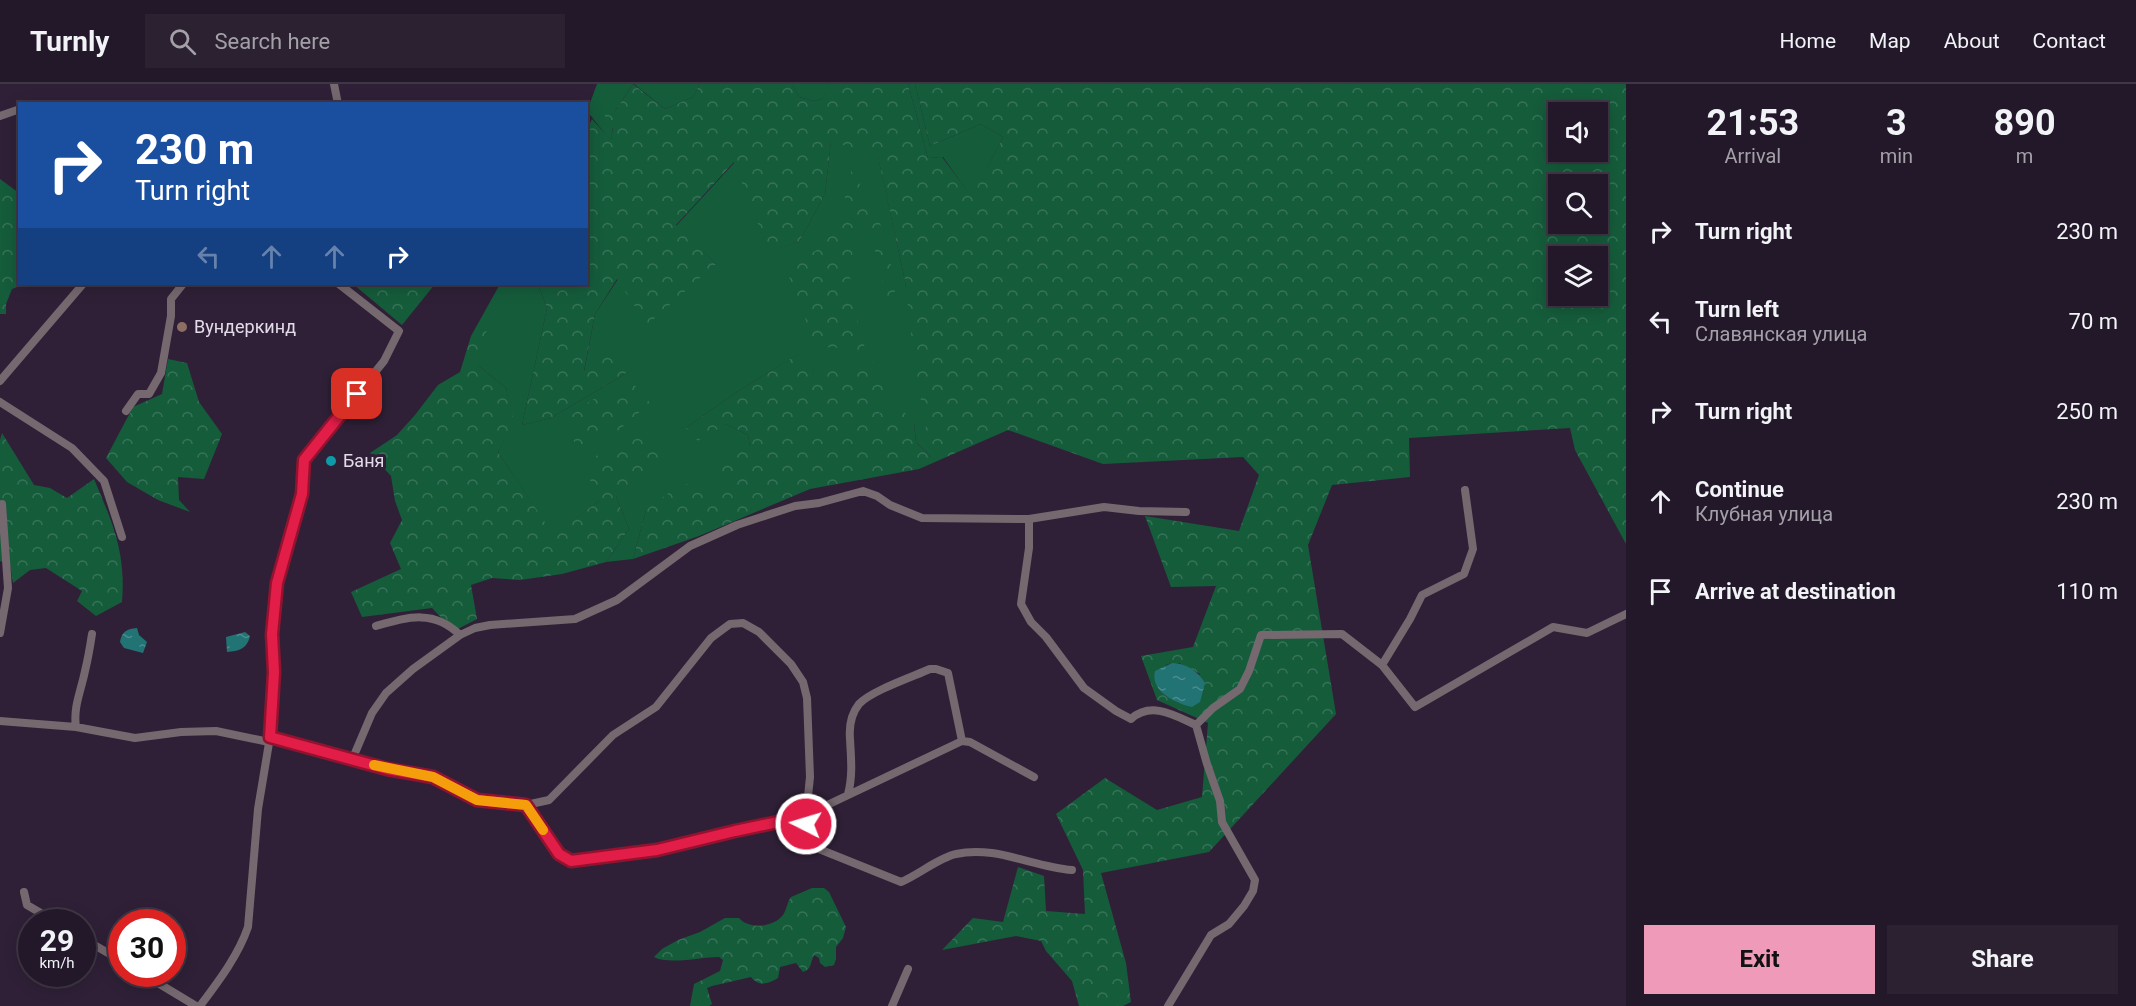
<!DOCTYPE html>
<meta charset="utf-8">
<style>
:root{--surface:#231829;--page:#2b2131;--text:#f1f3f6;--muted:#a3a0a8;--line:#403746;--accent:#ef9ab8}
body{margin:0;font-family:Roboto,sans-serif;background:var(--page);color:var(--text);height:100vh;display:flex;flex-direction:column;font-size:22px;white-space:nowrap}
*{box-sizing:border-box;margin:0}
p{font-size:20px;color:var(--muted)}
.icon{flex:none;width:33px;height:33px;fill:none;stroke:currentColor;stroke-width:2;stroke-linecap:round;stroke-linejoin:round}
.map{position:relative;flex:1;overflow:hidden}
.panel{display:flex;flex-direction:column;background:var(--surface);width:510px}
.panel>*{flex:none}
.banner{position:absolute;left:18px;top:18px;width:570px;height:183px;border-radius:0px;box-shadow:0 3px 15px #0003,0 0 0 2px var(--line);background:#1a4fa0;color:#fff;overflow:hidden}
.fabs{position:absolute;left:1548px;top:18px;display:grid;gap:12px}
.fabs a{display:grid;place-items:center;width:60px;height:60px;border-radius:0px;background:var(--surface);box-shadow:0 3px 15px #0003,0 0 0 2px var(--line);font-size:30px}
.speed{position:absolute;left:18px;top:825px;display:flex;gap:12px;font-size:30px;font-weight:700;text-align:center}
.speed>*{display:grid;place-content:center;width:78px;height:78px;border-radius:50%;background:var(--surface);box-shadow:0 3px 15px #0003,0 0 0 2px var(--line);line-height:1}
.speed small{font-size:15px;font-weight:400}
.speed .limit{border:9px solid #d22;background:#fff;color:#111}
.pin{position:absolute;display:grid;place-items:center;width:51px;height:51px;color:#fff;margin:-26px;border-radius:12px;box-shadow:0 3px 9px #0006}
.me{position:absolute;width:66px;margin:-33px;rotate:275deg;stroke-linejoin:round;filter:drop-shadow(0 0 4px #0008)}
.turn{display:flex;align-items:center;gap:21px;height:126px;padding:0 18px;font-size:27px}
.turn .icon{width:78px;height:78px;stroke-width:2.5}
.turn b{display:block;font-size:42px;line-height:51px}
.lanes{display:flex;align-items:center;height:57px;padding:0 18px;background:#0003;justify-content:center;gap:30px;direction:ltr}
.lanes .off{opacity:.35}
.eta{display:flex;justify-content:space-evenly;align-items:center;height:102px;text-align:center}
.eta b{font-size:36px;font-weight:700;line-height:42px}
.primary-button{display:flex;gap:12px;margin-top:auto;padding:12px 18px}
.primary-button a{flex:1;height:69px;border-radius:0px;background:var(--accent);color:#111;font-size:24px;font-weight:700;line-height:69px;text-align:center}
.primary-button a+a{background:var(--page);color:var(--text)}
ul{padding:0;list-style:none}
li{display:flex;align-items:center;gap:18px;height:90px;padding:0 18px}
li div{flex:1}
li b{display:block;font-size:22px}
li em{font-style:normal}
header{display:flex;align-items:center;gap:36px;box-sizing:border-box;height:84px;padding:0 30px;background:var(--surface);border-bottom:2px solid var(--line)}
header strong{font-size:28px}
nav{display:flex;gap:33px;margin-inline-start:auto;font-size:21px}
.search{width:420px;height:54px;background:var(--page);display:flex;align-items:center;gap:15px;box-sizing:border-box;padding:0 21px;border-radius:0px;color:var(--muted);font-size:22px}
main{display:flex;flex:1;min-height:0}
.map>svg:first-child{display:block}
.green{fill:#155c3b}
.forest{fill:url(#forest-crowns);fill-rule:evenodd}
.water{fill:url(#water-ripples)}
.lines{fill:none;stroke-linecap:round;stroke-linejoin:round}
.minor{stroke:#76686f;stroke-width:8}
.route-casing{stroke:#92132f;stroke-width:15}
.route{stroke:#e11d48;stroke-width:10}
.slow{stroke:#f59e0b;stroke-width:10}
.education-dot{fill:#8d6e63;stroke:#2f2037;stroke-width:2}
.culture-dot{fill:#0f9aa8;stroke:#2f2037;stroke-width:2}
.labels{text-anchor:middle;stroke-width:6;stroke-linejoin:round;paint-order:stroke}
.poi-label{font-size:18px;fill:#e4dbea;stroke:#2f2037;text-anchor:start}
</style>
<header>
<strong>Turnly</strong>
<div class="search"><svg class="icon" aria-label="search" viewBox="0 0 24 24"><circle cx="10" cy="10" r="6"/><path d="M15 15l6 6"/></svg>Search here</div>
<nav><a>Home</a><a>Map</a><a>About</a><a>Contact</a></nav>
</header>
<main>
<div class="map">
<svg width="1626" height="922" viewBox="0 0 1626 922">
<defs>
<pattern id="forest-crowns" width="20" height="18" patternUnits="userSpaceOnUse" patternTransform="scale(1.5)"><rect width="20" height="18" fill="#155c3b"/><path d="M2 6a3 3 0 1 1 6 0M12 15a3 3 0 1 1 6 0" fill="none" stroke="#377358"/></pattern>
<pattern id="water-ripples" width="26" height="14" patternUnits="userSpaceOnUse" patternTransform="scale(1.5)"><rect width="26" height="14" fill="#217374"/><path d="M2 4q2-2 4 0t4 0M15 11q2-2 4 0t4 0" fill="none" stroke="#4c8d8f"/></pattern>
</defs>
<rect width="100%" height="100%" fill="#2f2037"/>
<path class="green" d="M597 0H633L615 27 611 57 587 27Z
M634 0H700L693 13 665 25Z
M792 0H827L831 3 822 15 814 17 799 13Z
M908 0H915L930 62 981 40 1003 53 972 114 943 73 928 74Z
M831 56 878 72 905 197 932 374 916 358 914 339 878 331 814 288 802 268 732 311 686 344 726 340 748 351 750 362 721 407 646 426 633 475 606 478 629 445 616 412 599 417 553 451 498 368 513 338 506 304 479 282 471 252 500 200H538L547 224 522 341 551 334 628 288H584L595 230 618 195 716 180 676 142 735 78 769 167 799 158 825 110Z"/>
<path class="forest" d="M633 0 665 25 693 13 700 0H792L799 13 814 17 822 15 830 3 827 0H908L928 74 942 73 972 113 1003 53 981 40 930 62 915 0H1626V460L1575 366 1570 344 1409 354 1410 393 1332 401 1308 461 1336 630 1209 768 1101 789 1126 879 1131 918 1123 922H1079L1072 897 1046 867 1041 857 1016 852 942 866 973 834 1003 838 1018 783 1044 792 1046 827 1085 830 1083 786 1056 730 1105 694 1157 726 1202 713 1208 639 1157 616 1141 572 1193 563 1216 502 1171 503 1145 432 1239 447 1259 391 1243 373 1103 380 1008 346 919 385 810 405 699 452 633 475 646 426 682 399 720 407 715 379 736 365 750 362 748 351 726 340 698 357 686 344 732 311 803 267 814 288 872 278 890 300 879 330 897 320 914 339 916 358 931 373 915 283 905 197 878 73 831 57 825 110 799 158 769 168 734 78 676 141 716 180 647 241 617 195 595 230 584 287 610 266 621 274 628 288 551 334 522 341 547 224 538 200H586L587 46 592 35 611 56 613 44 599 24 606 16 615 27ZM1558 28H1598V68H1558ZM1558 100H1598V140H1558ZM1558 172H1598V212H1558ZM1172 579H1179L1200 590 1182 620 1166 612 1157 602 1166 581Z
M851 87 876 124 897 204 888 218 867 136H854L856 158 848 185 855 216 858 239 867 257 858 271 846 264 816 263 785 182 819 165 825 148 837 134 845 116 844 100Z
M0 95 19 109 20 200H25L12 205 6 220V230H0Z
M353 200H435L402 241Z
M487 245 479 282 506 304 514 338 498 368 553 450 599 417 583 380 644 343 661 377 616 412 629 445 606 478 562 490 520 496 492 494 471 501 477 535 454 547 432 524 362 533 351 508 401 485 390 459 402 436 395 417 391 392 370 369 397 351 415 331 438 301 460 288 471 252Z
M168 275 187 279 199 318 222 350 204 395 178 393 179 416 190 428 158 416 127 398 106 374 133 323 162 310Z
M632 298 650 319 614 350 578 370 567 335 590 317Z
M2 349 34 401 50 404 67 414 94 395C113 440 126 468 122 518L96 532 77 517 82 507 46 484 30 486 13 499 10 481 0 477V356Z
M812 804H824L829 808 846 843 843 854 836 863V875L834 881 825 883 820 879 819 874 814 871C810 879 812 885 803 888L796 879 780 883 778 894C768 900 759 903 751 893L712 902 707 904 712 920 709 922H690L694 900 720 887 723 876 719 873C702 873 669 881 654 873L662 865 678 856 700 848 725 834H739C749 846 774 843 783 831 787 825 787 818 791 813Z"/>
<path class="water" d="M137 544 139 551 147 558 143 569 124 564 120 558C122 547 127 545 137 544Z
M245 548 250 552C247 565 239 567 227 568L226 553Z
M1172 579C1186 579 1198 587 1205 599L1200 618 1192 623C1176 619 1150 608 1155 587Z"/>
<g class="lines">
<path class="minor" d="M334 0 338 20
M0 32 20 25
M0 297 83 200
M0 318 72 364 104 397 122 453
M126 327 138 310H149L161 289 171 232V215L183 200
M1029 435 1104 423 1139 427 1186 428
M376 542C408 533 434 525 460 551
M0 549 8 504 2 420
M1382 581 1410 535 1422 511 1464 490 1473 465 1465 406
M0 637 76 643 135 654 181 648 216 647 269 658
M1196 641 1213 624 1240 605 1249 587 1261 551 1342 550 1382 581 1415 623 1553 543 1587 549 1626 530
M76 643C73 623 81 607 85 587 88 575 90 563 92 550
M270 653 387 685 433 693 477 715 526 721 549 716 613 651 656 623 711 554 730 540 743 539 759 548 791 580 803 598 807 614 810 693 807 722 802 733C725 749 650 772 571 777L559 769 526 721
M352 676 372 629 386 609 413 585 460 551 475 544 490 541 575 535 617 516 690 462 737 441 795 422 819 419 863 407 877 412 890 421 922 434 1029 435V464L1021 520 1031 538 1046 553 1084 604 1116 627 1131 635C1151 617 1174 631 1196 641
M1034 693 970 658 962 657 802 733C808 743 808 754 814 763L901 798C918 791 940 773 956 770 995 761 1033 783 1072 786
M848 710C853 692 851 674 850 655 849 643 851 630 859 620 871 607 912 593 930 585H936L948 589 962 657
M24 808 27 821 56 838
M82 854 122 877
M143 890 196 922
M200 922C218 898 238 872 248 843L258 725 270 653 274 588 272 550 277 499 286 462 293 445 302 410 304 376 384 277 399 247 339 200
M892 922 908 885
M1168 922 1211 851 1229 840 1244 822 1253 807 1255 796 1222 738 1220 717 1207 680 1196 641"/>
</g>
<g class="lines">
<g class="route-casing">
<path id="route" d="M357 310 304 376 302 410 277 499 272 550 274 588 270 653 387 685 433 693 477 716 526 721 559 770 571 777 657 766 735 747 802 733 806 740"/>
</g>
<use href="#route" class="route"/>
<path class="slow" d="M374 681 433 693 477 716 526 721 543 746"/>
</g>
<circle class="education-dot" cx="182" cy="243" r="6"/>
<circle class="culture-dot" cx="331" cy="377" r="6"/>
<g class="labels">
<g class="poi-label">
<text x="194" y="249">Вундеркинд</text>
<text x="343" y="383">Баня</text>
</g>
</g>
</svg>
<div class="fabs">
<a><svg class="icon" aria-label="sound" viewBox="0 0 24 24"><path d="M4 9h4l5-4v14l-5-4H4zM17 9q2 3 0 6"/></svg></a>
<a><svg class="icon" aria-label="search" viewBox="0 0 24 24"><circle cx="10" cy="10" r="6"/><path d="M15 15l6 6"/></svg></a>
<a><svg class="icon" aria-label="layers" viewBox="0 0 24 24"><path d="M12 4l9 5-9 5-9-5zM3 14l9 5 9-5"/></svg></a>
</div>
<div class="speed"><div>29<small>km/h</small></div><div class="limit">30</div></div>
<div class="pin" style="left:357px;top:310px;background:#d93025"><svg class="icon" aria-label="arrive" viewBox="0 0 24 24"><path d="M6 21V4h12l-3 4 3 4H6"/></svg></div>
<svg class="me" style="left:806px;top:740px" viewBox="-20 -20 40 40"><circle r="17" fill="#e11d48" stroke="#fff" stroke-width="3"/><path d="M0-11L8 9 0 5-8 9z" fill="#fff"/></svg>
<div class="banner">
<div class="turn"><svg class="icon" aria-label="right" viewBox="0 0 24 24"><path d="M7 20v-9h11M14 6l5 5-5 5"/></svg><div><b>230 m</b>Turn right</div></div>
<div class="lanes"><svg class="icon off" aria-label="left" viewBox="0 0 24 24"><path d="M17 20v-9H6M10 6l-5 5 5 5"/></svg><svg class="icon off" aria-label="ahead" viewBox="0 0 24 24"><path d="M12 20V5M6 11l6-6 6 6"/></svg><svg class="icon off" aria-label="ahead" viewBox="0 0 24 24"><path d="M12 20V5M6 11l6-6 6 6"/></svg><svg class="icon" aria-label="right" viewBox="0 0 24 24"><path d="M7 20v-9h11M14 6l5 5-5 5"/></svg></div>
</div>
</div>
<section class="panel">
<div class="eta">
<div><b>21:53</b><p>Arrival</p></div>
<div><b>3</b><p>min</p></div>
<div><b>890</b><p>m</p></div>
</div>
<ul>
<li><svg class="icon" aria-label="right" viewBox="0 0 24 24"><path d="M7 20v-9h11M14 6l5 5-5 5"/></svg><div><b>Turn right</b></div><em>230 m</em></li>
<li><svg class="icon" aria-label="left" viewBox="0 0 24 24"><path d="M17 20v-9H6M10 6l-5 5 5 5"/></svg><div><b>Turn left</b><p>Славянская улица</p></div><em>70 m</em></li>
<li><svg class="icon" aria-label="right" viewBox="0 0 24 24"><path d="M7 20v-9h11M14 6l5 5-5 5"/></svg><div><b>Turn right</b></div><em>250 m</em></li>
<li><svg class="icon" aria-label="ahead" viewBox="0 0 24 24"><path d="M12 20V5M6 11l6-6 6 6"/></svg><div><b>Continue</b><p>Клубная улица</p></div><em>230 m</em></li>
<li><svg class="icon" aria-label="arrive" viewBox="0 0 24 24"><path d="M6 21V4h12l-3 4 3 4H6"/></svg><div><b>Arrive at destination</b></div><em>110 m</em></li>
</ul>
<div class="primary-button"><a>Exit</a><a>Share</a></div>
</section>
</main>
